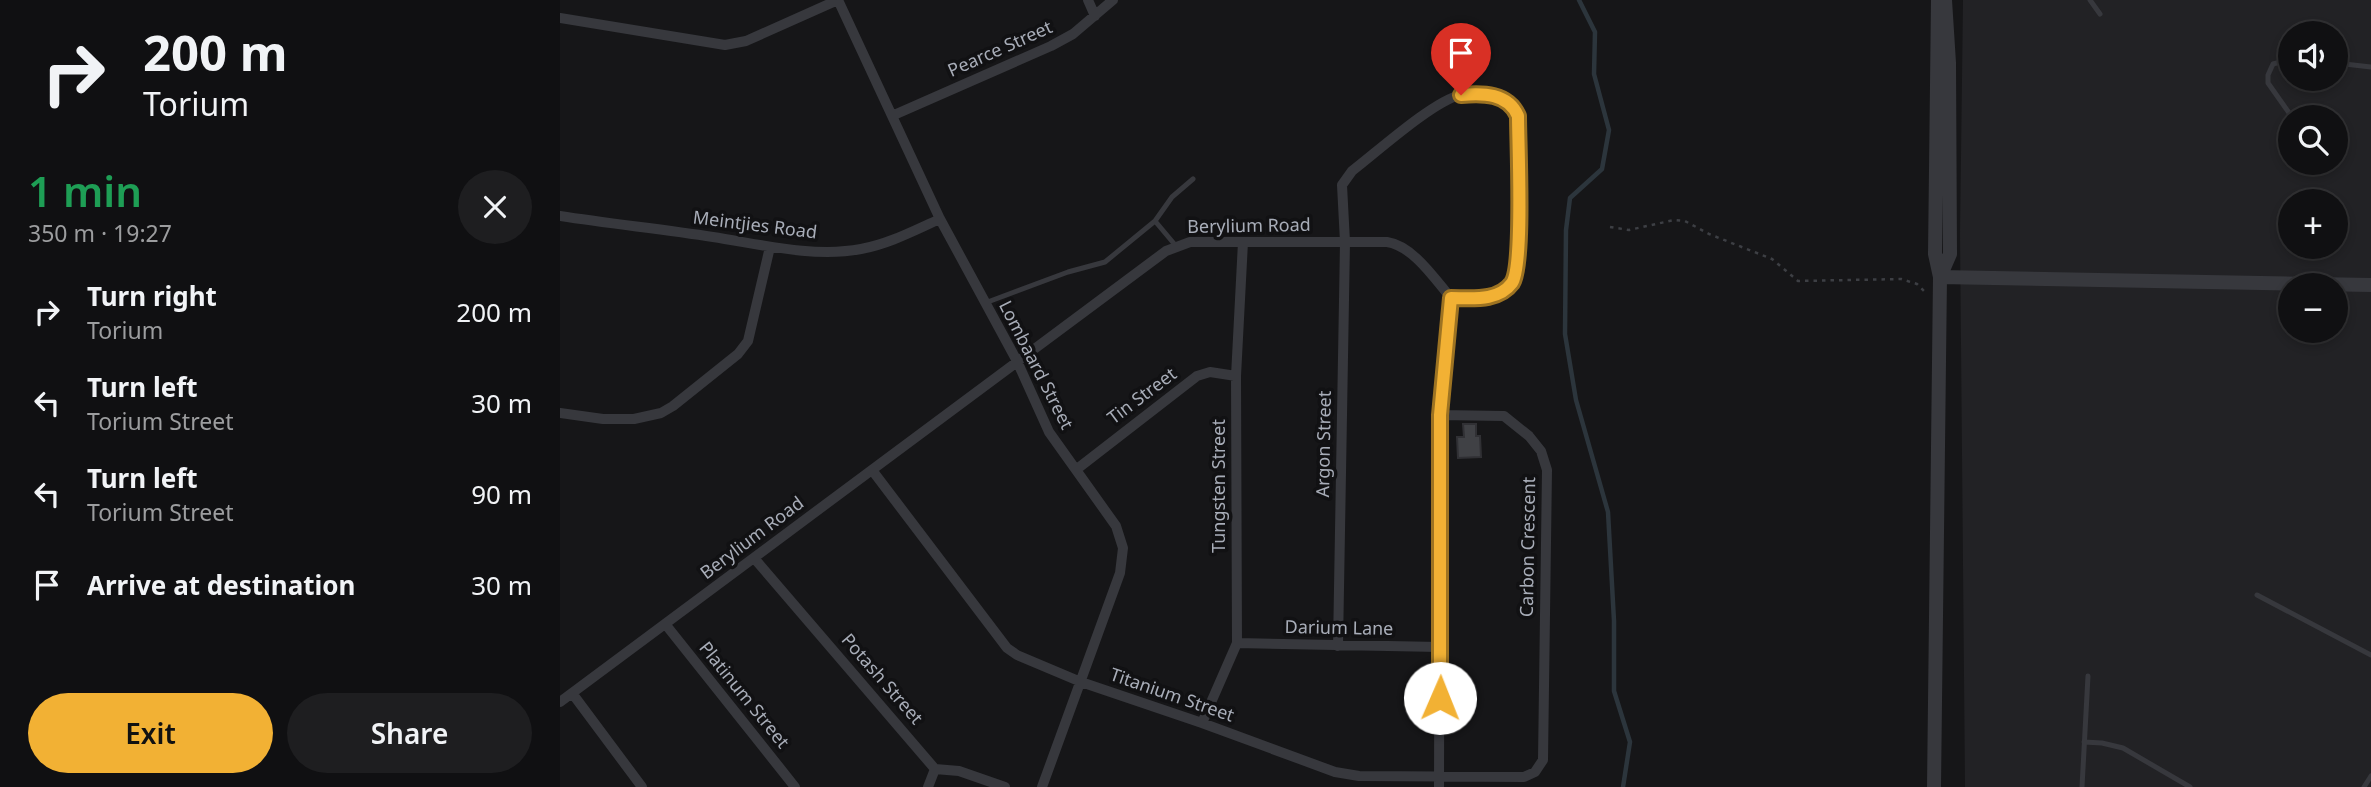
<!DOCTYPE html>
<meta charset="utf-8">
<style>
:root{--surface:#101012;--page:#1e1e20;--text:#f1f3f6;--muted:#9c9d9f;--line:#303032;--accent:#f2b134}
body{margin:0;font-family:"Noto Sans",sans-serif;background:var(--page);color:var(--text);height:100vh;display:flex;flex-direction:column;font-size:26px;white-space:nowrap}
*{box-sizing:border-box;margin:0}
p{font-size:23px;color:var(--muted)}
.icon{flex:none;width:38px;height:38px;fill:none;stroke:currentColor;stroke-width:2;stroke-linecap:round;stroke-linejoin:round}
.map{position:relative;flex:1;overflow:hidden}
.details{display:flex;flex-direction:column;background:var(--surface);width:560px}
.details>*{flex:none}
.guide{background:#101012;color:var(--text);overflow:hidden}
.tools{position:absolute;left:1718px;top:21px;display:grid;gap:14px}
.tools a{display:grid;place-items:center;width:70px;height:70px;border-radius:50%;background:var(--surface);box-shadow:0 4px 10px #0003,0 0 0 2px var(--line);font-size:35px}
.pin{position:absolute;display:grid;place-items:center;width:60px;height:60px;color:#fff;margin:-72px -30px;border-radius:50% 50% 50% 0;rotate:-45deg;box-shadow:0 0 7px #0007}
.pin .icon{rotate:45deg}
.me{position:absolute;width:77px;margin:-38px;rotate:1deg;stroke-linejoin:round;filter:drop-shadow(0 0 5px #0008)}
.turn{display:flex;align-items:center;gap:24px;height:147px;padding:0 28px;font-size:32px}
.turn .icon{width:91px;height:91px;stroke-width:2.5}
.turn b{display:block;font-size:49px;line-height:60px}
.round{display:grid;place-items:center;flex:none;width:74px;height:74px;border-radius:37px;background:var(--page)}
.head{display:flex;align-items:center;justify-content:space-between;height:119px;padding:0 28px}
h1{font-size:42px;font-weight:600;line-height:52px;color:#1e9e55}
.action{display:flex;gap:14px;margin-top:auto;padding:14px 28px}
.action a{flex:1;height:80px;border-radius:42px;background:var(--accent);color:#111;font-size:28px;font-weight:600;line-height:80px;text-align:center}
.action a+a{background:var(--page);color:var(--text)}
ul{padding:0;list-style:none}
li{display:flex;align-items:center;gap:21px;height:91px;padding:0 28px}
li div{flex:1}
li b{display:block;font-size:26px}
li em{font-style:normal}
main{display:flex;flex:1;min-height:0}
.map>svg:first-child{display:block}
.built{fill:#222225;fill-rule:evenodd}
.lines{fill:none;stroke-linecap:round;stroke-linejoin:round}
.stream{stroke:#2c353c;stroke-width:4.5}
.building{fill:#404145;stroke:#303034;stroke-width:2}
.path{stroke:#3d3f44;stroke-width:2.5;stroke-dasharray:3.5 5;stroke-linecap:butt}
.service{stroke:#37383d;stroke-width:5}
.minor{stroke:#37383d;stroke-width:10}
.tertiary{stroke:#37383d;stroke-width:14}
.route-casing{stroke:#9d7322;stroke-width:18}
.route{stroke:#f2b134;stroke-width:12}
.labels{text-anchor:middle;stroke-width:7;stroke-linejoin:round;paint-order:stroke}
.street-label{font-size:18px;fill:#a8adb8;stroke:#111113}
</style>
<main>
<section class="details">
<div class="guide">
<div class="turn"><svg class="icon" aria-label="right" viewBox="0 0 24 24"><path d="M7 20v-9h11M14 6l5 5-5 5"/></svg><div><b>200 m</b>Torium</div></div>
</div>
<div class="head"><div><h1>1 min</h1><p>350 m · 19:27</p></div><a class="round"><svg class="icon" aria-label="close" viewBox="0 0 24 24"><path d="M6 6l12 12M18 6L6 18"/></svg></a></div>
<ul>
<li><svg class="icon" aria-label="right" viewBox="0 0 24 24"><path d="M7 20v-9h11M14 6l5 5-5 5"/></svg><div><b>Turn right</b><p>Torium</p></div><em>200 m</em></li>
<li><svg class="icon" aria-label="left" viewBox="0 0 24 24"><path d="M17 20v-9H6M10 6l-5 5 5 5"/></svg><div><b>Turn left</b><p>Torium Street</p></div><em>30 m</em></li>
<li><svg class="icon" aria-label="left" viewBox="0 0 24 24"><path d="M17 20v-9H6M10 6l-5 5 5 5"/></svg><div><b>Turn left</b><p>Torium Street</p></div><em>90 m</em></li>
<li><svg class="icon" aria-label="arrive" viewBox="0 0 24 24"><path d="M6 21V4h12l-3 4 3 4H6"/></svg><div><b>Arrive at destination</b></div><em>30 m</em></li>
</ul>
<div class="action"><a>Exit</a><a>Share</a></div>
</section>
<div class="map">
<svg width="1811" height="787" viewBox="0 0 1811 787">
<rect width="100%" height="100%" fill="#161618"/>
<path class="built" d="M1403 0H1811V787H1405L1400 234ZM1731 33H1776V79H1731ZM1731 117H1776V163H1731ZM1731 201H1776V247H1731ZM1731 285H1776V331H1731Z"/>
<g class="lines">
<path class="stream" d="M1019 0 1035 32 1034 74 1049 130 1042 169 1010 198 1006 230 1005 334 1016 400 1048 512 1054 621V691L1070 742 1063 787"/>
</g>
<path class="building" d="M903 424H916V436H920L921 457 898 458 897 437H904Z"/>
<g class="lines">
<path class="path" d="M1050 227 1069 230 1114 220 1125 221 1149 234 1212 259 1238 281 1341 279 1357 284 1366 293"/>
<path class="service" d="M1530 0 1540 14
M1731 59 1713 64 1708 75V83L1732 117
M1776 63 1811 67
M595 221 616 246
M425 303 508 272 545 262 595 221 612 197 633 179
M1697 595 1811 655
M1524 742 1542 743 1563 748 1630 787
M1522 787 1528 676
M1804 787 1811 776"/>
<path class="minor" d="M278 0 380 219 457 361 489 432 556 526 563 548 560 573 482 787
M528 0 535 16
M0 18 165 45 186 41 278 0
M334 115 491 46 513 34 553 0
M0 216C51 224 102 229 153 237 199 244 254 258 301 249 329 244 355 230 380 219
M0 413 43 419H74L101 413 113 406 178 354 188 341 210 247
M517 469 637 376 650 372 676 376
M312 470 447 648 457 655 521 682 642 723 775 772 799 776 964 777 975 772 983 760 987 470 981 451 969 436 944 416 880 415
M194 558 375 769 399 771 445 787
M106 625 235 787
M677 643 880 647
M778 646 785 242 782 185 792 171C817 152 872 102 900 95 916 91 934 95 949 102L958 116V268C945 302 923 298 891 298
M12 693 82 787
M0 702 606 251 630 242H827C853 246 874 278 891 298L880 415 879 787
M642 723 677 643 676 376 683 242
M368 787 375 769"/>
<path class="tertiary" d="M1380 277 1811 285
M1380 277 1390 254 1389 63 1385 0
M1374 787 1380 277 1375 254 1378 0"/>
</g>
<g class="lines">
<g class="route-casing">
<path id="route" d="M880 698V415L891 298C911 298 938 302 952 283 964 265 958 145 958 116 948 93 923 93 901 95"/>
</g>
<use href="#route" class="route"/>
</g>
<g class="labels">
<g class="street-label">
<text transform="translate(440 49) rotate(-24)" y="6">Pearce Street</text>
<text transform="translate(195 225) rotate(7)" y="6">Meintjies Road</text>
<text transform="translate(689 226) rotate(-1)" y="6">Berylium Road</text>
<text transform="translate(476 365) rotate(63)" y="6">Lombaard Street</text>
<text transform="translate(582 396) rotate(-37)" y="6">Tin Street</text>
<text transform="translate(764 444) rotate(-89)" y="6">Argon Street</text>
<text transform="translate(659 486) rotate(-90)" y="6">Tungsten Street</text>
<text transform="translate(192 538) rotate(-37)" y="6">Berylium Road</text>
<text transform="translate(968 547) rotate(-89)" y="6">Carbon Crescent</text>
<text transform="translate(779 628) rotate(1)" y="6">Darium Lane</text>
<text transform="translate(322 679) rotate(49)" y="6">Potash Street</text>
<text transform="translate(184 695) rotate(51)" y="6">Platinum Street</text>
<text transform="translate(612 695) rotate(19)" y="6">Titanium Street</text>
</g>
</g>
</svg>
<div class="tools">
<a><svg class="icon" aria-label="sound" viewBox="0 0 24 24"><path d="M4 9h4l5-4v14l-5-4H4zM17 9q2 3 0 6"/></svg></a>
<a><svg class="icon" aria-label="search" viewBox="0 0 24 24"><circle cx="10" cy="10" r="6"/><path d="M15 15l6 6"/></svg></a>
<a>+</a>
<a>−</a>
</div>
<div class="pin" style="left:901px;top:95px;background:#d93025"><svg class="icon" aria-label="arrive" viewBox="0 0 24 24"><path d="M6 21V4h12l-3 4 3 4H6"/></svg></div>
<svg class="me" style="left:880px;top:698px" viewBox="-20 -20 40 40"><circle r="19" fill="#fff"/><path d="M0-13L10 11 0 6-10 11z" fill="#f2b134"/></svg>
</div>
</main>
